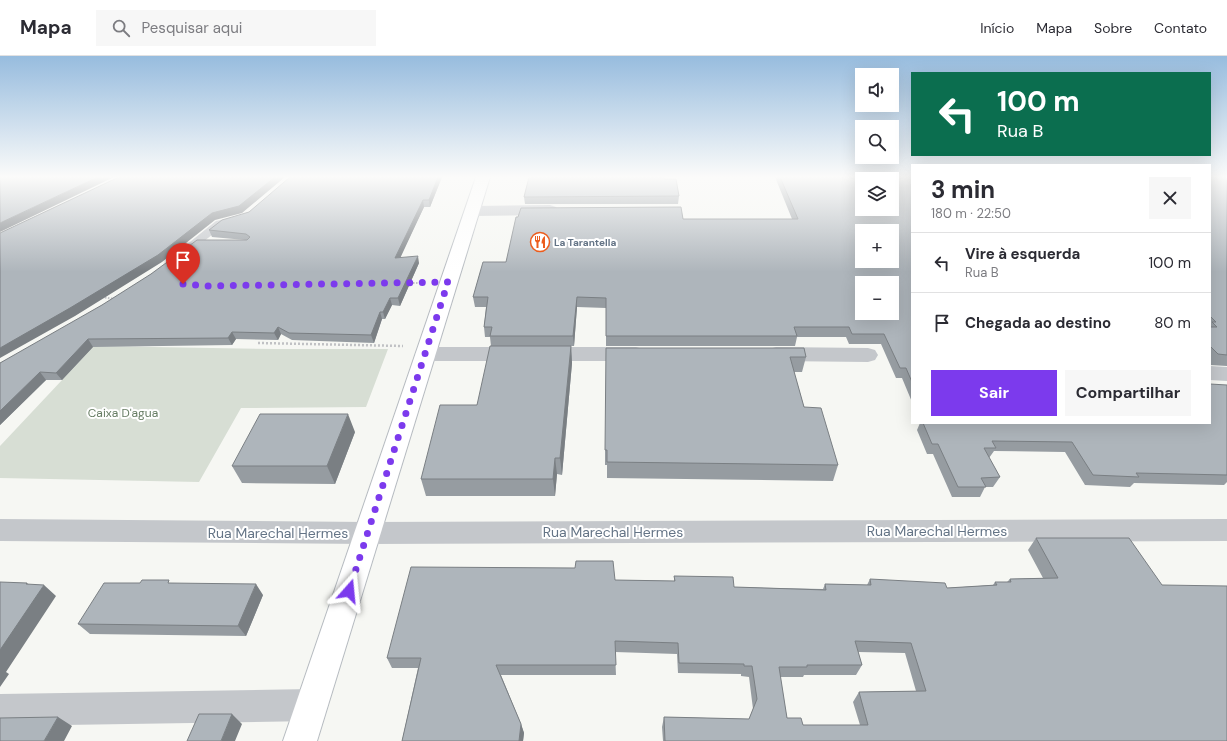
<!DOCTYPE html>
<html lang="pt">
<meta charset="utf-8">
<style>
:root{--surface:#fff;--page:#f7f7f7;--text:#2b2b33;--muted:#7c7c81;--line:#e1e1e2;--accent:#7c3aed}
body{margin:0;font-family:"DM Sans",sans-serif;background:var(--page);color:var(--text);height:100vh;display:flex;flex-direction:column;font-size:15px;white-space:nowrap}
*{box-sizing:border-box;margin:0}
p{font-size:13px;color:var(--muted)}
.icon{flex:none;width:22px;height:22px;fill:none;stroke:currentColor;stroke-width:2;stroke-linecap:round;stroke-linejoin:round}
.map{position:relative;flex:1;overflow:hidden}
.sheet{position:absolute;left:911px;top:108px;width:300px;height:260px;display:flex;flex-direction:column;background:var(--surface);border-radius:0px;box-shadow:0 4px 16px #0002}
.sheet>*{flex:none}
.guide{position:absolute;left:911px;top:16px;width:300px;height:84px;border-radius:0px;box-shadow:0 4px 16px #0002;background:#0b6e4f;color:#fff;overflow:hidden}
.buttons{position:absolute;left:855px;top:12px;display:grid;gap:8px}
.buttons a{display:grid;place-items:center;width:44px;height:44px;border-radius:0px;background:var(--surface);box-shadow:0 4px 16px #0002;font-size:20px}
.pin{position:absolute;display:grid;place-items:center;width:34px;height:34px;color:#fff;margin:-41px -17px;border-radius:50% 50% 50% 0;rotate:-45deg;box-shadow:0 0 4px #0007}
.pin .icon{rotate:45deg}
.me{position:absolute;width:44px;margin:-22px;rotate:18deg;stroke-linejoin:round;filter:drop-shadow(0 0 3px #0008)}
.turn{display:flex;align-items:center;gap:14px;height:84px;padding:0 20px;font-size:18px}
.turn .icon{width:52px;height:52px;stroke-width:2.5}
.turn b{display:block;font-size:28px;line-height:34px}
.round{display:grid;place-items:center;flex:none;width:42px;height:42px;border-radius:0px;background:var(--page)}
.headline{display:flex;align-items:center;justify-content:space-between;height:68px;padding:0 20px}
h1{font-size:24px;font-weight:700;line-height:30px}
.primary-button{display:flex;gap:8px;margin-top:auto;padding:8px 20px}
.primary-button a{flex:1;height:46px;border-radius:0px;background:var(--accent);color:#fff;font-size:16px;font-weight:700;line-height:46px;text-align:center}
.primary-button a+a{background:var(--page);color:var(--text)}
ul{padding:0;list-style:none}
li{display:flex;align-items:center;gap:12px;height:60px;padding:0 20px;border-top:1px solid var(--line)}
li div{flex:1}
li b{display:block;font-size:15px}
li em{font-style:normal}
header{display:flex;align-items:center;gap:24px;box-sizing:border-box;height:56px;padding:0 20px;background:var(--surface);border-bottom:1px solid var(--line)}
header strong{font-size:19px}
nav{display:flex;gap:22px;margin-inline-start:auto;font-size:14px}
.search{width:280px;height:36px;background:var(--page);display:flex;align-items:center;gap:10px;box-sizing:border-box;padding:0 14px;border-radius:0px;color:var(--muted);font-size:15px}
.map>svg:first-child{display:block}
.green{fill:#d7ded4}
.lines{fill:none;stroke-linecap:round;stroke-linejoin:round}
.secondary-casing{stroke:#b6bbc0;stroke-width:2}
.path-far1{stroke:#c0c1c4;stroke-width:2;stroke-dasharray:1.5 1.5;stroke-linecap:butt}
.path{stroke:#c0c1c4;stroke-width:2.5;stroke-dasharray:2 2;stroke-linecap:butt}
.service{fill:#c4c7cb;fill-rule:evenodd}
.minor{fill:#c4c7cb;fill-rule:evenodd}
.tertiary{fill:#c4c7cb;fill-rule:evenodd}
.secondary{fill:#fff;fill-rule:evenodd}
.wall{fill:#969ca1;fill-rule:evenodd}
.shaded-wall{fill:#7a7f83}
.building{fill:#aeb5bb;stroke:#7a7f83;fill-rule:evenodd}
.route{stroke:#7c3aed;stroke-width:7;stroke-dasharray:0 12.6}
.labels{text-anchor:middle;stroke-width:4;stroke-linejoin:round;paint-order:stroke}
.far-poi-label{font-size:10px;font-weight:bold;fill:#647486;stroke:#fff;text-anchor:start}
.park-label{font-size:12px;fill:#667c63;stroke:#fff}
.near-street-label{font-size:14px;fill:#647486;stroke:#fff}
</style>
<header>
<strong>Mapa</strong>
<div class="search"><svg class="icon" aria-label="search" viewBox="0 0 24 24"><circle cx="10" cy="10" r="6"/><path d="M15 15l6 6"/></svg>Pesquisar aqui</div>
<nav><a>Início</a><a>Mapa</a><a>Sobre</a><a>Contato</a></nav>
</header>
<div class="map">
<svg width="1227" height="685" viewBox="0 0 1227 685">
<rect width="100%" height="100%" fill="#f6f7f3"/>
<path class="green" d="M94 290 275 293H388L366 351 241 352 199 426 0 422V390Z"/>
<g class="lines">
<g class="secondary-casing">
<path id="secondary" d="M476 121H490L317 685H283Z"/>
</g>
<path class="path-far1" d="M407 227H424
M102 241 115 243"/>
<path class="path" d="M258 287 403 290"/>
<path class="service" d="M226 163 230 164 231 166 230 168 223 170 188 198H180L178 196 180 194 216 165Z"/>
<path class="minor" d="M550 149 556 151 558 154 556 157 550 159 473 160 467 158 465 155 467 152 473 150Z
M425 291H636L643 293 646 298 643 303 636 305H425L418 303 415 298 418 293Z
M776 291 868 292 875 294 878 299 875 304 868 306 776 305 769 303 766 298 769 293Z
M1210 310 1227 311V325L1210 324Z
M312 633 323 638 328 649 323 660 312 665 0 670V638Z"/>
<path class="tertiary" d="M0 463 367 466 1227 463V485L367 488 0 485Z"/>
<use href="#secondary" class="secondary"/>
</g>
<path class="wall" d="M442 121 430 151H424L400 201 419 207 400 250 392 249 385 263H382L374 287 292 284 281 278 278 284 236 283 232 289 93 291 62 324H46L0 369V307L245 184 212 181 209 174Z
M775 121H912V346L902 322H896L881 288H849L846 281H797L795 290H606V252L577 251 574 290H491L490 281H485L484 271 486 251H475L473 241 506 206 683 163H792Z
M1210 121H1227V310L1210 309Z
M664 123 679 140 678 148H525L524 141Z
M571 290 572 307 562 419 557 418 555 440H426L421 423 477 349Z
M804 292 806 301 802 316H794L804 351 838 409 833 425 607 422V409H605V394Z
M1227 329V426L1224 429 1134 427 1130 431 1085 429 1065 396 994 395 989 402 1000 421 993 431H985L980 441H952L933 398H927L917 374 920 367H1210Z
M355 376 335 428 242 427 232 410Z
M1036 482 1227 685H663L662 671 664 661 749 663 753 653 749 621 741 620V618L678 617 677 598 615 596 616 619H501L521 668 524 677 523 685H402L418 612H392L387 602 615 524 674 525V520L734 531 823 533 825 528 867 529 870 523 947 532 993 529 995 526H1007L1010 523 1043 522 1028 494ZM858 596 905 597 916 635 859 636 853 646 860 669H803L787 662 780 621H803L804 619H856L862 609Z
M171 527 263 539 246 580 90 578 78 568Z"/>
<path class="shaded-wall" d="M98 121H114L0 176V167Z
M275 121H285L242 157 215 164 162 206 75 260 0 302V292L212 157Z
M438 121H442L430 151 429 144Z
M423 144 424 151 397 209 395 202Z
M418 200 419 207 400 250 398 242Z
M577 241V251L574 290 573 280Z
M390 242 392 249 385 263 383 256Z
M380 256 382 263 374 287 371 279Z
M278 271 281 278 278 284 274 277Z
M232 276 236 283 232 289 228 282Z
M88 283 93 291 62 324 56 317Z
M571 290 572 307 562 419 560 402Z
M40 316 46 324 0 369V355Z
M348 358 355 376 335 428 327 410Z
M555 402 557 418 555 440 553 423Z
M27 527 38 537 44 529 56 540 6 616 9 618 0 631V594Z
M256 528 263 539 246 580 238 570Z
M232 658 242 668 235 685H221Z
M58 661 72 670 64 685H44Z
M521 668 524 677 523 685H519Z"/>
<path class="building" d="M0 121H98L0 167Z
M119 121H275L239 150 212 157 158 199 70 252 0 292V177Z
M290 121H438L429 144H423L395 202 418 200 398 242H390L383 256H380L371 279 289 277 278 271 274 277 232 276 228 282 88 283 56 317 40 316 0 355V307L102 249 151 218 197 184H247L250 181 246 178 209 174 222 164 249 156Z
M529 121H664V123H676L679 140 524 141Z
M780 121H912V326L906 312H900L884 278H852L849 271H794L797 280H606V242L577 241 573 280H490L492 271H484L488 241H473L483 206H506L516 161H518L521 152 681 151 683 163H798ZM862 123H892V153H862ZM862 175H892V205H862ZM862 227H892V257H862Z
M1210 121H1227V299L1218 298 1210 290V271H1217L1212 266H1216L1210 260Z
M490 290H571L560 402H555L553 423H421L440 349H477Z
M606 292H804L806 301H790L804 351 821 352 838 409 607 406V394H605Z
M1210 328 1227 329V419L1136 417 1139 421 1093 419 1072 386 992 385 996 392H984L1000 421 981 422 986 431H958L938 388H932L923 367H1210Z
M260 358H348L327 410H232Z
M1036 482H1129L1162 529 1227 530V685H665L664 661 749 663 757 643 752 610H744V608L679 607 678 587 615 585 616 609H496L521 668 519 685H402L421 602H387L411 511 575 512 576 505H613L615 524 675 525 674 520 733 521 734 531 826 534 825 528 871 529 870 523 945 527 947 532 997 529 995 526H1011L1010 523 1058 522ZM855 585 911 587 926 635 859 636 868 669H803L801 662H787L779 611H807V609H862Z
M142 524H169L168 527 256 528 238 570 78 568 104 527H140Z
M0 526 27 527 26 528 44 529 0 594Z
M199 658H232L221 685H187Z
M58 661 44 685H0V662Z"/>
<linearGradient id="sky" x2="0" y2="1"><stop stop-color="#97bcde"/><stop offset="0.56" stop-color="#fbfbfa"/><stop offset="1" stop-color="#fbfbfa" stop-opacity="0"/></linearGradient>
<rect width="1227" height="216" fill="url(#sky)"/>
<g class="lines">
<path class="route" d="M183 228 208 230 448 226 349 535"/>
</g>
<defs>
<g id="restaurant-ring" transform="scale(1)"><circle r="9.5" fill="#fff" stroke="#ec5d1d" stroke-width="1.5"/><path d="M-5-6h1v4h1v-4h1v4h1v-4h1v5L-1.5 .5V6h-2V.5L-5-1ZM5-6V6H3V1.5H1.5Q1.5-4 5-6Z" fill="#ec5d1d"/></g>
</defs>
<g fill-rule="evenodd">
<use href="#restaurant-ring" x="540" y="186"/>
</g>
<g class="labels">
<g class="far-poi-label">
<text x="554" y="190">La Tarantella</text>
</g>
<g class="park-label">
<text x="123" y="361">Caixa D'agua</text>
</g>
<g class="near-street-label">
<text x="937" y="480">Rua Marechal Hermes</text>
<text x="613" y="481">Rua Marechal Hermes</text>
<text x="278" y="482">Rua Marechal Hermes</text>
</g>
</g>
</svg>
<div class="buttons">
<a><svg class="icon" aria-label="sound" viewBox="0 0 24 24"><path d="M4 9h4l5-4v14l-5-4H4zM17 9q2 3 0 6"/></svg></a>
<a><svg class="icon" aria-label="search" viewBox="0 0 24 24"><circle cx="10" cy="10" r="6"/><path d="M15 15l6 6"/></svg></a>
<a><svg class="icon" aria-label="layers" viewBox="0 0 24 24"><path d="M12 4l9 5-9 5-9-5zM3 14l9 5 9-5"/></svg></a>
<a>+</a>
<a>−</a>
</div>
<div class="pin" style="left:183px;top:228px;background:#d93025"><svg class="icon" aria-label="arrive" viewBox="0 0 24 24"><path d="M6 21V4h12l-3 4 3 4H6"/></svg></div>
<svg class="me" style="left:349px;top:535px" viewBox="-20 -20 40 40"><path d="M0-17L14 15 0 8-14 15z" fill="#7c3aed" stroke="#fff" stroke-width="4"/></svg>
<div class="guide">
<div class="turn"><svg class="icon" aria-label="left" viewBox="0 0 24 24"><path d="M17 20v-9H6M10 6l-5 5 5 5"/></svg><div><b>100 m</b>Rua B</div></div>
</div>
<section class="sheet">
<div class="headline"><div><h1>3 min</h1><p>180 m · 22:50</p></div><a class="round"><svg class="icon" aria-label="close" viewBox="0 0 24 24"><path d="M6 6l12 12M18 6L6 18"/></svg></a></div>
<ul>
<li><svg class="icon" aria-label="left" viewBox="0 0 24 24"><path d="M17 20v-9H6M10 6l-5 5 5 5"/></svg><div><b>Vire à esquerda</b><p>Rua B</p></div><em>100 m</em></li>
<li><svg class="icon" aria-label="arrive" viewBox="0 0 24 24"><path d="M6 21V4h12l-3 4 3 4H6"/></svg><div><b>Chegada ao destino</b></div><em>80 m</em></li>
</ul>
<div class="primary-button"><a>Sair</a><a>Compartilhar</a></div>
</section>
</div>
